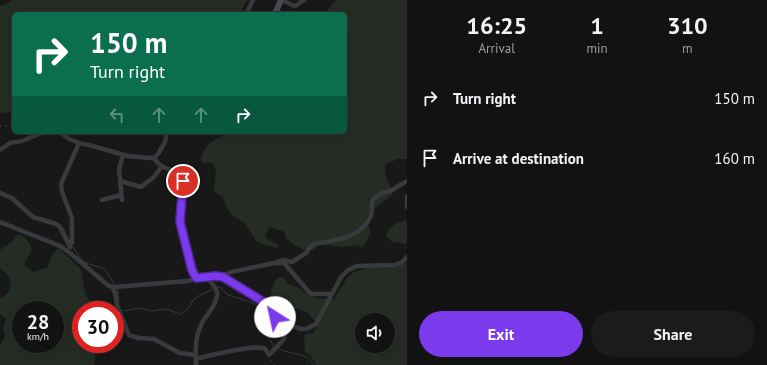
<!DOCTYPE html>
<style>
:root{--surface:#121213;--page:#1b1b1c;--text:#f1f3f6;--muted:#9c9ea0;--line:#313233;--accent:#7c3aed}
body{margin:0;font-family:"PT Sans",sans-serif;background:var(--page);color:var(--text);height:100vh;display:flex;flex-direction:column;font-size:15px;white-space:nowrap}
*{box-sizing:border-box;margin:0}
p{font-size:13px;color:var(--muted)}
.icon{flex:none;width:22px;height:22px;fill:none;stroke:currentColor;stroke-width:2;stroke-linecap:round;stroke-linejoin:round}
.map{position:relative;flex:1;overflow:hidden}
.drawer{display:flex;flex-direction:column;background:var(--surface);width:360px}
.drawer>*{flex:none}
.top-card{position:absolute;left:12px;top:12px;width:335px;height:122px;border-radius:6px;box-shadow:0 4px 16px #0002,0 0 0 1px var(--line);background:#0b6e4f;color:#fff;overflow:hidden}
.controls{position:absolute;left:355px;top:313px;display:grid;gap:8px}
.controls a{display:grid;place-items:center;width:40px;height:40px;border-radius:50%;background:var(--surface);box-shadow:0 4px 16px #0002,0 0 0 1px var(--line);font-size:20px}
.speed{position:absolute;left:12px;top:301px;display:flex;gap:8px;font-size:20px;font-weight:700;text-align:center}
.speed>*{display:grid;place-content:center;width:52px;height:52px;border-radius:50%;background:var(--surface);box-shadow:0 4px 16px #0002,0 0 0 1px var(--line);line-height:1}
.speed small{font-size:10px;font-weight:400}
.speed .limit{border:6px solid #d22;background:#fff;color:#111}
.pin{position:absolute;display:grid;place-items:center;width:34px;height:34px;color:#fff;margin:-17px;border:2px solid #fff;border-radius:50%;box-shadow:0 1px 4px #0007}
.me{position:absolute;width:44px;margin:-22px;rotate:325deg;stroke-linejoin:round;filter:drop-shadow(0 0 3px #0008)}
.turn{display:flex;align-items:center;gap:14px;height:84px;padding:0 12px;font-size:18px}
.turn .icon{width:52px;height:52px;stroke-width:2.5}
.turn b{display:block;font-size:28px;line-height:34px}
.lanes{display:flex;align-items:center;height:38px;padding:0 12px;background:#0003;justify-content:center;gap:20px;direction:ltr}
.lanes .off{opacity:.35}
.eta{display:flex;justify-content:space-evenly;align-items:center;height:68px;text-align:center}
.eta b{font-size:24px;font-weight:800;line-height:28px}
.cta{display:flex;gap:8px;margin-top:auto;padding:8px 12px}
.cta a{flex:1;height:46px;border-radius:24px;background:var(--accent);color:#fff;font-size:16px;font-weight:800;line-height:46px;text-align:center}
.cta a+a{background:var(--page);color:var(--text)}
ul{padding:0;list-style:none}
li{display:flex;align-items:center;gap:12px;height:60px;padding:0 12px}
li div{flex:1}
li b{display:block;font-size:15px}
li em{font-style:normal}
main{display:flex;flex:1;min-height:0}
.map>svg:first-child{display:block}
.green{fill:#242c24;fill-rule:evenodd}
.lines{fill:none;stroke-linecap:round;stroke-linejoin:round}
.stream{stroke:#323c41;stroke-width:1}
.path{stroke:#3f4145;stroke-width:1;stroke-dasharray:2 3;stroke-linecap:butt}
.street{stroke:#393a3e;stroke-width:4.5}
.secondary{stroke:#474a4e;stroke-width:6}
.route-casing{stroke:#51269a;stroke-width:10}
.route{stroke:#7c3aed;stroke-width:7}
</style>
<main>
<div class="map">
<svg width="407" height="365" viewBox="0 0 407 365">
<rect width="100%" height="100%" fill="#181819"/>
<path class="green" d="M12 0H247L240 14H14V112L0 113V6L9 3Z
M336 0H407V159H397L385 165C384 178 390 182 393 194 388 199 367 212 367 217 366 221 370 229 371 233L363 247 355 245 341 247 320 244 316 247 314 250C302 252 294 244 285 238V232L270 227 265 235 268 240 279 245 277 248 263 244 256 241 246 224 231 214 226 206 223 197 214 192 216 170 212 162 203 163 201 161C203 143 217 137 233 132H345V14H326L328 9Z
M407 220V244L392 242 386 236C390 225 396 222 407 220Z
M17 234C25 236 29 241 32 249L24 265 34 272 48 267 51 257 58 248 81 269 85 293 96 310H81V344H96C97 351 94 358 95 365H0V345L5 337 3 329 6 319 0 314V298C10 295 13 285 8 276 6 273 3 271 0 268V250L14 240ZM21 310H55V344H21Z
M407 262V365H316L311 356 305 352 304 335 314 333 317 327C311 314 308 310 293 308L288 303C284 302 278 304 275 302 266 296 274 283 278 277H283L288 284C299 286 302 292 311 296 318 299 327 299 334 299L347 278 354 272 367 268 398 267ZM362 320H388V346H362Z"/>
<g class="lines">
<path class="stream" d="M63 228 70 242
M72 246 81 259 86 263 102 268 106 271 115 285
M218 287 221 288 228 295 251 302 256 305 260 313 261 324 273 345 276 347
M117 288 119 301
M122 311 140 308 152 311 166 309 180 314 188 309 195 298 213 289
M278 348C291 356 307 351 314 365"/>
<path class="path" d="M0 126H14
M270 360 275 365"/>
<path class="street" d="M282 0 294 6 297 5 304 0
M246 14 253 0
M60 132 69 139 79 143 89 145 128 156 149 158H154L158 154 165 142 167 132
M0 150 10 143 22 141 44 132
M154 158C160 171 180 168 183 182 186 192 181 206 180 216 179 230 190 265 196 279
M120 181 141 187 154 177 162 166
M0 193 12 198 33 217 56 224 60 227 70 247
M407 196V207
M102 200 121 195
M122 200 119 169 123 155
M0 222 60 246 70 253 109 286 115 287 187 281 206 277H223L267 304 282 320 289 325 301 329H306L316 324 341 277 348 270 357 266 395 265 401 263 407 257
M69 245 72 243V218L62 192 61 184 79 143
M274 263 283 260 292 262 306 253 310 247 314 244C335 240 362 239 371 215 373 210 371 204 373 199L383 193 392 190 407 181
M223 277 226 274 231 272 274 263H284L310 293 313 294H330
M112 287 115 293 117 305 129 335 138 338 154 339 180 353 195 355
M196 359C207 356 253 345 263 348 267 349 267 353 269 355L284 339 285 335 282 325 276 316
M196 365C195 352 195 337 201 325 205 315 219 304 217 292 216 286 209 281 206 277"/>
<path class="secondary" d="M275 14 281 0"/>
</g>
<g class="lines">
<g class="route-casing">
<path id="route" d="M183 181 180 222 192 270 196 278 216 276 223 277 267 304 276 314 275 317"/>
</g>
<use href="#route" class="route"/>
</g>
</svg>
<div class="controls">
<a><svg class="icon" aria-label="sound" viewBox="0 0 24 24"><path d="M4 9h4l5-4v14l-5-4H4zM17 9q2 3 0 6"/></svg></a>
</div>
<div class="speed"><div>28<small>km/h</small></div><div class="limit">30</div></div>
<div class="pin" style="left:183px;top:181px;background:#d93025"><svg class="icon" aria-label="arrive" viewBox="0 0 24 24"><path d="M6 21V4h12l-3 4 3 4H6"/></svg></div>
<svg class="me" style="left:275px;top:317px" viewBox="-20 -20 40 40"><circle r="19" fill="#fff"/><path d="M0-13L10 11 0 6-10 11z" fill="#7c3aed"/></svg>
<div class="top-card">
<div class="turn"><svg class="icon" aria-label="right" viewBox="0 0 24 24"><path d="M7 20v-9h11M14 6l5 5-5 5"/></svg><div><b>150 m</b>Turn right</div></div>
<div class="lanes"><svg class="icon off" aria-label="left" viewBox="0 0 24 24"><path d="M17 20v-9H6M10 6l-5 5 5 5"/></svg><svg class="icon off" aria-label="ahead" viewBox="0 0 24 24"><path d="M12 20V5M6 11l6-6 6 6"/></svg><svg class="icon off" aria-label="ahead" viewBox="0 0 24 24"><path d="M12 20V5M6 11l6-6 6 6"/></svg><svg class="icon" aria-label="right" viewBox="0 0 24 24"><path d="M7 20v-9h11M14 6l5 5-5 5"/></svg></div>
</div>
</div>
<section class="drawer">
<div class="eta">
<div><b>16:25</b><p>Arrival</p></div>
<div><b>1</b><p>min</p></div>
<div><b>310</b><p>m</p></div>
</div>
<ul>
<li><svg class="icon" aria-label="right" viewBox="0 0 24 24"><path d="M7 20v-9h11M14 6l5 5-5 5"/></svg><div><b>Turn right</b></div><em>150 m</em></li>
<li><svg class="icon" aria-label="arrive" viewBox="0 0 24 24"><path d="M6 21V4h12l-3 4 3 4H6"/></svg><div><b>Arrive at destination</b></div><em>160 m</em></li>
</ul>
<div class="cta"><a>Exit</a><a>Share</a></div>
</section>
</main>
